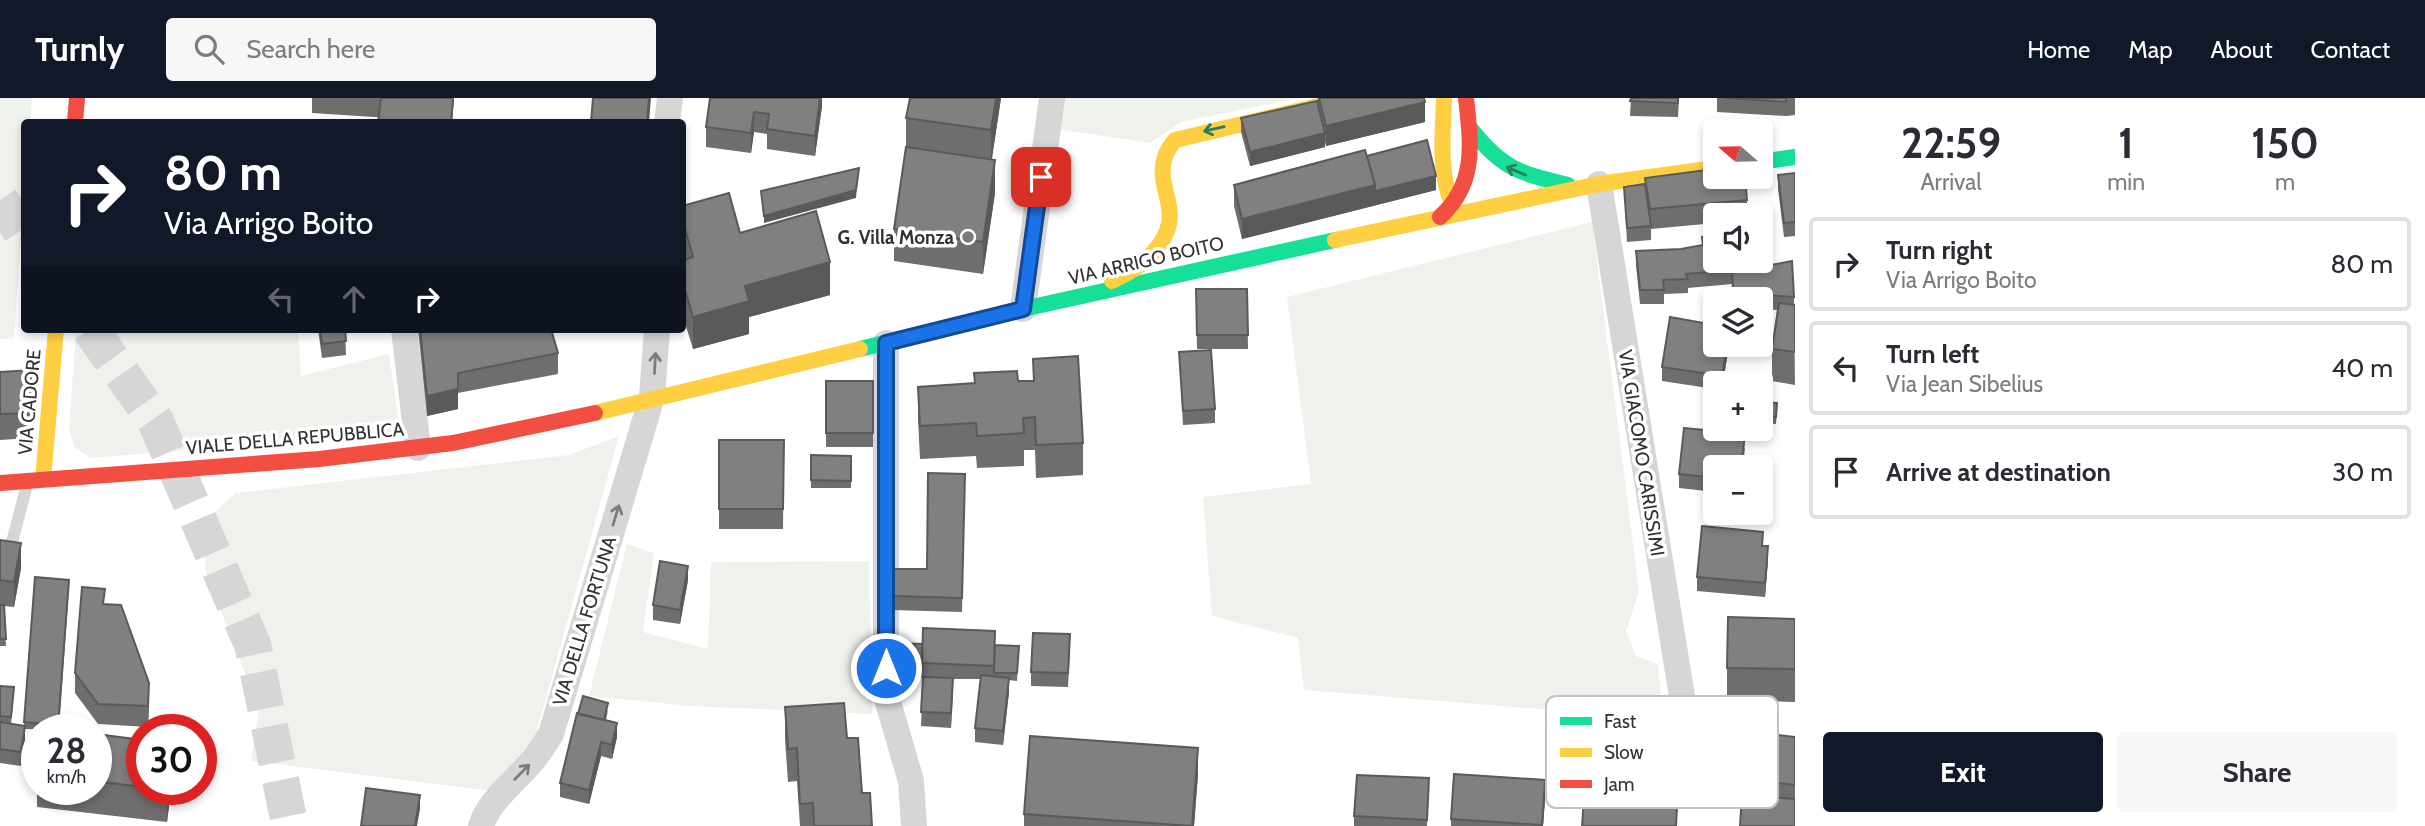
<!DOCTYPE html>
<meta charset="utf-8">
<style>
:root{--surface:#fff;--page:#f7f7f7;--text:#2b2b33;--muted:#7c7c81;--line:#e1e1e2;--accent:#111827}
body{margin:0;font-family:Cabin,sans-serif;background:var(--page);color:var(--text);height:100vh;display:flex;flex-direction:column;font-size:26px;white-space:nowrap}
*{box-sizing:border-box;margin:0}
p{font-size:23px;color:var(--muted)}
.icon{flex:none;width:38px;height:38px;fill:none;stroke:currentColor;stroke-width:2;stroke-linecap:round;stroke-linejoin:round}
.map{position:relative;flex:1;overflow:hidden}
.panel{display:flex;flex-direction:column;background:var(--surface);width:630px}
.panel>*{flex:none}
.hud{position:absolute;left:21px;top:21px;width:665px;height:214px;border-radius:7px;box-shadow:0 4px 10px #0003;background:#111827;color:#fff;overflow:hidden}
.needle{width:46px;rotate:290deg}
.fabs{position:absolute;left:1703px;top:21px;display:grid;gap:14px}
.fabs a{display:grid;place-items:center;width:70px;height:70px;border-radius:7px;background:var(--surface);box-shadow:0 4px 10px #0003;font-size:35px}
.speed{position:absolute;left:21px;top:616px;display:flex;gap:14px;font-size:35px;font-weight:700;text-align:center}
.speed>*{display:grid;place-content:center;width:91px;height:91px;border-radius:50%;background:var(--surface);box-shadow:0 4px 10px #0003;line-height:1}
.speed small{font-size:18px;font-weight:400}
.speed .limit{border:10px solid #d22;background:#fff;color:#111}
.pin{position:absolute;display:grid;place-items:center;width:60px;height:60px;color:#fff;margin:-30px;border-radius:14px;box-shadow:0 4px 10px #0006}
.me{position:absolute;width:77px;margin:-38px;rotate:0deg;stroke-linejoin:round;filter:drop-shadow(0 0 5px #0008)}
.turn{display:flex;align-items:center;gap:24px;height:147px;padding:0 28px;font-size:32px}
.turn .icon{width:91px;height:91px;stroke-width:2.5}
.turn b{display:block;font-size:49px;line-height:60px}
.lanes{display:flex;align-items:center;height:66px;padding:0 28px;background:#0003;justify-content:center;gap:35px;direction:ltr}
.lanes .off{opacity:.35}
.eta{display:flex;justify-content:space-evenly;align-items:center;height:119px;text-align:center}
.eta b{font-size:42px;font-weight:700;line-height:49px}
.cta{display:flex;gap:14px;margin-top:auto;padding:14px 28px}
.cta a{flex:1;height:80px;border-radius:7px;background:var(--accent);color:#fff;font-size:28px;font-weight:700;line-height:80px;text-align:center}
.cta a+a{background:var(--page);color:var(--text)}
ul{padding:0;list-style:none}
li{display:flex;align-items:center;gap:21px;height:94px;margin:0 14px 10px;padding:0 14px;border:4px solid var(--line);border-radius:7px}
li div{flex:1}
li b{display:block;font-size:26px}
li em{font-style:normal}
header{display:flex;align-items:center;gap:42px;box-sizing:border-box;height:98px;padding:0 35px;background:var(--accent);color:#fff}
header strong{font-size:33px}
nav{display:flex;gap:38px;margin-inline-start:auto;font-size:24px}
.search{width:490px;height:63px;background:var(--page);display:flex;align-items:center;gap:18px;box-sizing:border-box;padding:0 24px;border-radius:7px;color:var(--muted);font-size:26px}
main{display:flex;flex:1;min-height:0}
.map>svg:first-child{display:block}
.green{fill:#eff2ec}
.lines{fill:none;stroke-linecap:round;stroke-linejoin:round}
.secondary-tunnel{stroke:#d6d6d6;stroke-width:37;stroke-dasharray:37 18;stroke-linecap:butt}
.lane{stroke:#d6d6d6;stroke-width:12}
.street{stroke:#d6d6d6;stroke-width:26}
.fast{stroke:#16e098;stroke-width:16}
.slow{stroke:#ffcf43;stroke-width:16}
.jam{stroke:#f24e42;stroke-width:16}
.wall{fill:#6e6e6e}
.shaded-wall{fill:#5a5a5a}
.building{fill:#808080;stroke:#5a5a5a;stroke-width:2}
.oneway{stroke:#258060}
.oneway2{stroke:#7c7c7c}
.route-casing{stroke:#114b97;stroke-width:18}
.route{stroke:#1a73e8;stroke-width:12}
.poi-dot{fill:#7a7a7a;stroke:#fff;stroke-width:2.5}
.labels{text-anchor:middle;stroke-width:7;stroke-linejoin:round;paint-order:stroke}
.poi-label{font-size:19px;font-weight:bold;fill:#323232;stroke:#fff;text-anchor:end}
.street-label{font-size:19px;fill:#323232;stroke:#fff}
.key{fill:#fff;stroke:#c2c2c2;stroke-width:2}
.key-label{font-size:19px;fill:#323232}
</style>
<header>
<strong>Turnly</strong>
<div class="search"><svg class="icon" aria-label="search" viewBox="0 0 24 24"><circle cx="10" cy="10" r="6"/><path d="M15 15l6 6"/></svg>Search here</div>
<nav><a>Home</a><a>Map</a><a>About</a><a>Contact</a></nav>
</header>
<main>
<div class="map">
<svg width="1795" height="728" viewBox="0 0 1795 728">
<rect width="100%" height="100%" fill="#fff"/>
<path class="green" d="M0 0H32L30 24H24V96L14 240 0 241Z
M1062 0H1299L1181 24 1150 45 1058 31Z
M1592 124 1639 493 1626 533 1636 558 1658 566 1663 621 1304 592 1298 540 1212 518 1203 399 1311 386 1287 199Z
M76 231H298L301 278 389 256 400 335 91 360 75 350 69 332Z
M619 338 536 636 491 693 251 663 259 612 205 471 208 420 236 395 569 357Z
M627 446 654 455 643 534 708 551 711 464 869 463 872 616 690 608 589 598Z"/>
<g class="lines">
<path class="secondary-tunnel" d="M0 102 24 137
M90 231 156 324 253 548 290 728"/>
<path class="lane" d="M0 451 12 444 27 387"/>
<path class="street" d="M667 24 670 0
M1599 86 1686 623
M1023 211 1052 0
M404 231 418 350
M886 245V597L911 683 914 728
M481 728C489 702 515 684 532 663 539 655 545 645 551 636L652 299 657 231"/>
<path class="fast" d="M1470 30C1502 71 1519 75 1568 87
M1760 64 1795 59
M860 251 1023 211 1335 142"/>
<path class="slow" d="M1444 0C1443 35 1438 72 1452 106
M1335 142 1599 86 1715 70
M1112 183C1125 176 1139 170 1149 159 1193 115 1151 93 1166 56 1168 51 1172 46 1175 42L1352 0
M595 315 860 251
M43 381 56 231"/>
<path class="jam" d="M75 24 77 0
M1440 119C1477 85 1471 46 1466 0
M0 385 319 361 453 345 595 315"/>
</g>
<path class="wall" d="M312 0H454L452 24 312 15Z
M710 0H822V8L815 58 767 51V36L754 34 751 55 706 49V29Z
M1001 0 992 61 995 95 983 176 894 163V131L906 49V20Z
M1318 0H1424L1425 24 1326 48 1325 44V49L1250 68 1241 34V20L1318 7Z
M1631 0H1679L1678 19 1630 18Z
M1717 0H1795V17L1786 18 1717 14Z
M1367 58 1436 92 1242 141 1234 108V87Z
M1795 75V138L1784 139 1778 91V77Z
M1645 80 1747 102V117H1715V125L1651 131V142L1627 144 1624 89 1645 86Z
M682 108 740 135 830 197 749 219V236L693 251 682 215V163L685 162 682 153Z
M1702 139 1794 199 1795 287 1772 283V251L1777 212 1760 211V201H1733L1732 186 1688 190V195L1664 196V206H1640L1636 167V153L1681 151 1702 147Z
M1196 191H1247L1248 251H1197Z
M318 231H345L346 257 322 260Z
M418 231H551L558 255V276L458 295V311L427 318Z
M1729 247 1723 285H1715V291L1662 283V269Z
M1179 254 1215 311V325L1183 327Z
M1033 261 1083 345V377L1036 380 1035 352H1024V368L977 370 976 358 920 361 918 321V289L1033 283Z
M0 274 31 297 30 340 0 342Z
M826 283H873V349H826Z
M1777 312 1776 326 1761 325V318Z
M719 342H784L783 431H719Z
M1745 350 1743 369H1715V394L1679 390V376Z
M811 357 851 358V390H811Z
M965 376 962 514 892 512V471H927Z
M0 442 21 470 14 509 4 508 6 548H0Z
M1763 448 1768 462 1765 499 1697 493V479Z
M35 479 69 489 59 632 25 631V642L21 668 0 665V588L14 596 11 626 24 627Z
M688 482 680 526 653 522V507Z
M105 506 149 605 148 629 98 626 75 595V575Z
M1795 521V604L1727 602V570Z
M922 546 1019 548 1017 583 1009 582V594L1003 647 975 644V630L981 581H953L951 630 921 628 923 580 894 579V571Z
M1070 551 1068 589 1031 588V574Z
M785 609 847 640 872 728H800L797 683 788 684 785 641Z
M608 612 606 622 617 639 612 661 601 658 589 706 560 699V685Z
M96 636 142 642V691H171L167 724 37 709V691H96Z
M1795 639V728L1745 698V681Z
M1198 676 1194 728H1024V716Z
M1429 694 1427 728H1354V718Z
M1545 702 1543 728H1451V721Z"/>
<path class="shaded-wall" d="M453 0H454L452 24H451Z
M649 0H651L649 24H647Z
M820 0H822V8L815 58V38Z
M996 0H1001L991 65V32Z
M1425 4V24L1326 48V28Z
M754 14V34L751 55V35Z
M1325 35V49L1250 68V54Z
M995 62V95L983 176V144Z
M859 70 856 100 764 125V118Z
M1436 78V92L1242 141V121L1375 87Z
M830 164V197L749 219V236L693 251V219L745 188Z
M1727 247H1729L1723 285H1722V278Z
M458 291V311L427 318V298Z
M1745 336 1743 369H1741Z
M21 445V470L14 509V484Z
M1768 448V462L1765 499V485Z
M688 468V482L680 526V512Z
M953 580V594L951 630V615Z
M1009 580V594L1003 647V633Z
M149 585V605L148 629V608Z
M617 625V639L612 661V647Z
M25 628V642L21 668V654Z
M601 644V658L589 706V692Z
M1198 650V676L1194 728H1192Z
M1545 682V702L1543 728H1542Z
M171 691 167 724V692Z
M420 697V711L417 728H415Z"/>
<path class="building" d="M381 0H453L451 24H378Z
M593 0H649L647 24H591Z
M710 0H820L815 38 767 31 769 16 754 14 751 35 706 29Z
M910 0H996L991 32 906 20Z
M1319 0H1424L1425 4 1326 28Z
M1631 0H1678V5L1630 3Z
M1726 0H1786V4Z
M1317 3 1325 35 1250 54 1241 20Z
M1427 42 1436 78 1375 93V87L1367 58Z
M906 49 995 62 983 144 894 131Z
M1365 52 1375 87 1242 121 1234 87Z
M859 70 856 92 764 118 761 93Z
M1715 71V79H1745L1747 102 1650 111 1645 80Z
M1795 75V124L1784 125 1778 77Z
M1645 86 1651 128 1627 130 1624 89Z
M729 95 740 135 816 113 830 164 745 188 749 203 693 219 682 182V163L693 159 682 120V108Z
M1715 138V163H1750L1751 171 1792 163 1794 199 1733 195 1732 172 1686 176 1688 181 1663 182 1664 192H1640L1636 153 1681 151 1703 147 1702 139Z
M1196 191H1247L1248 237H1197Z
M1779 205 1795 207V254L1772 251Z
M1670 219 1715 227V247H1727L1722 278 1662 269Z
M320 231H345L346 243 322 246Z
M420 231H551L558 255 458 275V291L427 298Z
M1211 252 1215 311 1183 313 1179 254Z
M1078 258 1083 345 1036 347 1035 319 1023 320 1024 335 977 338 976 325 920 328 918 289 975 285 974 275 1017 273 1018 283H1034L1033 261Z
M31 272 30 315 0 316V274Z
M826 283H873V335H826Z
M1763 304 1777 305 1776 319 1761 318Z
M1684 330 1745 336 1741 369H1715V380L1679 376Z
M719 342H784L783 411H719Z
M811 357 851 358V383L811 382Z
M928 375 965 376 962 500 892 498V471H927Z
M1702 428 1763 434 1762 448H1768L1765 485 1697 479Z
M0 442 21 445 14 484 0 482Z
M660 463 688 468 680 512 653 507Z
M35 479 69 482 58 627 24 624Z
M82 489 105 491 103 506 121 507 149 585 148 608 98 606 75 575Z
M0 507H4L6 541H0Z
M1728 519 1795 521V571L1727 570Z
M923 530 995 533 994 568 922 565Z
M1033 535 1070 536 1068 575 1031 574Z
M895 545 922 546V572L894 571Z
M995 547 1019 548 1017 575H994Z
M981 577 1009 580 1003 633 975 630Z
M923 579 953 580 951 615 921 614Z
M0 588 14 589 11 619 0 618Z
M583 598 608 605 604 622 578 616Z
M844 605 847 640H858L862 695H870L872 728H814L813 705 800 706 797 650 788 651 785 609Z
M577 615 617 625 612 647 601 644 589 692 560 685Z
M0 624 25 628 21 654 0 651Z
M43 630 59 632H43Z
M1751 634 1795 639V687L1745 681Z
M96 636 142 642V689L96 683Z
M1030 638 1198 650 1192 728 1024 716Z
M1454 676 1545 682 1542 727 1451 721Z
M1357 677 1429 680 1427 722 1354 718Z
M1585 687 1678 692 1676 728H1582Z
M366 690 420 697 415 728H361Z
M1742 697 1795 701V728H1740Z"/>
<defs><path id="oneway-shaft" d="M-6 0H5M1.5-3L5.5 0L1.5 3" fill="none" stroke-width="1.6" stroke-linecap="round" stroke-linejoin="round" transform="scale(1.75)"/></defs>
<g class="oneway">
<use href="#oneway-shaft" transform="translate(1214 31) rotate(167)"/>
<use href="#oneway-shaft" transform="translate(1516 73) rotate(-157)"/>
</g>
<g class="oneway2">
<use href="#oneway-shaft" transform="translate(655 265) rotate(-87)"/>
<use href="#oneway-shaft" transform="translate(616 417) rotate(-73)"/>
<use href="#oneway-shaft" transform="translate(522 674) rotate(-45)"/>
</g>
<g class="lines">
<g class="route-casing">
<path id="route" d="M886 570V245L1023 211 1041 79"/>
</g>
<use href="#route" class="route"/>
</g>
<circle class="poi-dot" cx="968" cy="139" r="7"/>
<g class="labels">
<g class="poi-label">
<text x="954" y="146">G. Villa Monza</text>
</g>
<g class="street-label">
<text transform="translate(1146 162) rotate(-13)" y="7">VIA ARRIGO BOITO</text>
<text transform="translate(29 304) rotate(-85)" y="7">VIA CADORE</text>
<text transform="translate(295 340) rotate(-5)" y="7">VIALE DELLA REPUBBLICA</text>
<text transform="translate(1642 355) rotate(81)" y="7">VIA GIACOMO CARISSIMI</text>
<text transform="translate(584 523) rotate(-73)" y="7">VIA DELLA FORTUNA</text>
</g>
</g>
<rect x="1546" y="598" width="232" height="112" rx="10" class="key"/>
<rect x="1560" y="619" width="32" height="8" fill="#16e098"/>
<rect x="1560" y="650" width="32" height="9" fill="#ffcf43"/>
<rect x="1560" y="682" width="32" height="8" fill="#f24e42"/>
<g class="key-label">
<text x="1604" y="630">Fast</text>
<text x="1604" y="661">Slow</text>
<text x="1604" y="693">Jam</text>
</g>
</svg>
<div class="fabs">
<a><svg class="needle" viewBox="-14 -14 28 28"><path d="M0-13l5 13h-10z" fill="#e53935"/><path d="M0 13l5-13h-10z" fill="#7c7c81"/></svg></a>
<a><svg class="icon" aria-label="sound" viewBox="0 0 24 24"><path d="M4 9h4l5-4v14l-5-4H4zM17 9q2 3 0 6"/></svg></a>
<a><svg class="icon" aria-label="layers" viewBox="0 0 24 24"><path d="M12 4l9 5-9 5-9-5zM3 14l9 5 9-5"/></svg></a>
<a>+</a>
<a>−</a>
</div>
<div class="speed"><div>28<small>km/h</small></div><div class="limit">30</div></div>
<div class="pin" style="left:1041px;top:79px;background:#d93025"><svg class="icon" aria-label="arrive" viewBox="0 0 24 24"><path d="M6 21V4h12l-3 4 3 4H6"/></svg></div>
<svg class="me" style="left:886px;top:570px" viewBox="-20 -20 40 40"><circle r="17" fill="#1a73e8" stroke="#fff" stroke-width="3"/><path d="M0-11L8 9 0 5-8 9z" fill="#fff"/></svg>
<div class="hud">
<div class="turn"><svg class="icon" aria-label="right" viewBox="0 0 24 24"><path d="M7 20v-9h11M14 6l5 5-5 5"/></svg><div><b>80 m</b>Via Arrigo Boito</div></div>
<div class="lanes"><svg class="icon off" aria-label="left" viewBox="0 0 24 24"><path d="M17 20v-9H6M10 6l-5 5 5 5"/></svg><svg class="icon off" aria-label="ahead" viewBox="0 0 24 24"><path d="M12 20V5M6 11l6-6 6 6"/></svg><svg class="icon" aria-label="right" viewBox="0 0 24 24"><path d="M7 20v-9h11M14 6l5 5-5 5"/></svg></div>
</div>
</div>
<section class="panel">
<div class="eta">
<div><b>22:59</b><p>Arrival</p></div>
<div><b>1</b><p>min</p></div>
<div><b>150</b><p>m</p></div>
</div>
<ul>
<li><svg class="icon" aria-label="right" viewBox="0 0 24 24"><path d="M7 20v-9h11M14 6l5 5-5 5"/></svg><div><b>Turn right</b><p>Via Arrigo Boito</p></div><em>80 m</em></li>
<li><svg class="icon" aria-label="left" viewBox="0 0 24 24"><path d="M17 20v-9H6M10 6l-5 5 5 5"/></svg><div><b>Turn left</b><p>Via Jean Sibelius</p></div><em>40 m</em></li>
<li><svg class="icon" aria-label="arrive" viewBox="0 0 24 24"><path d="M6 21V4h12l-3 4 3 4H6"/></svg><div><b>Arrive at destination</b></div><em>30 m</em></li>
</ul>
<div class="cta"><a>Exit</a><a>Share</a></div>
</section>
</main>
